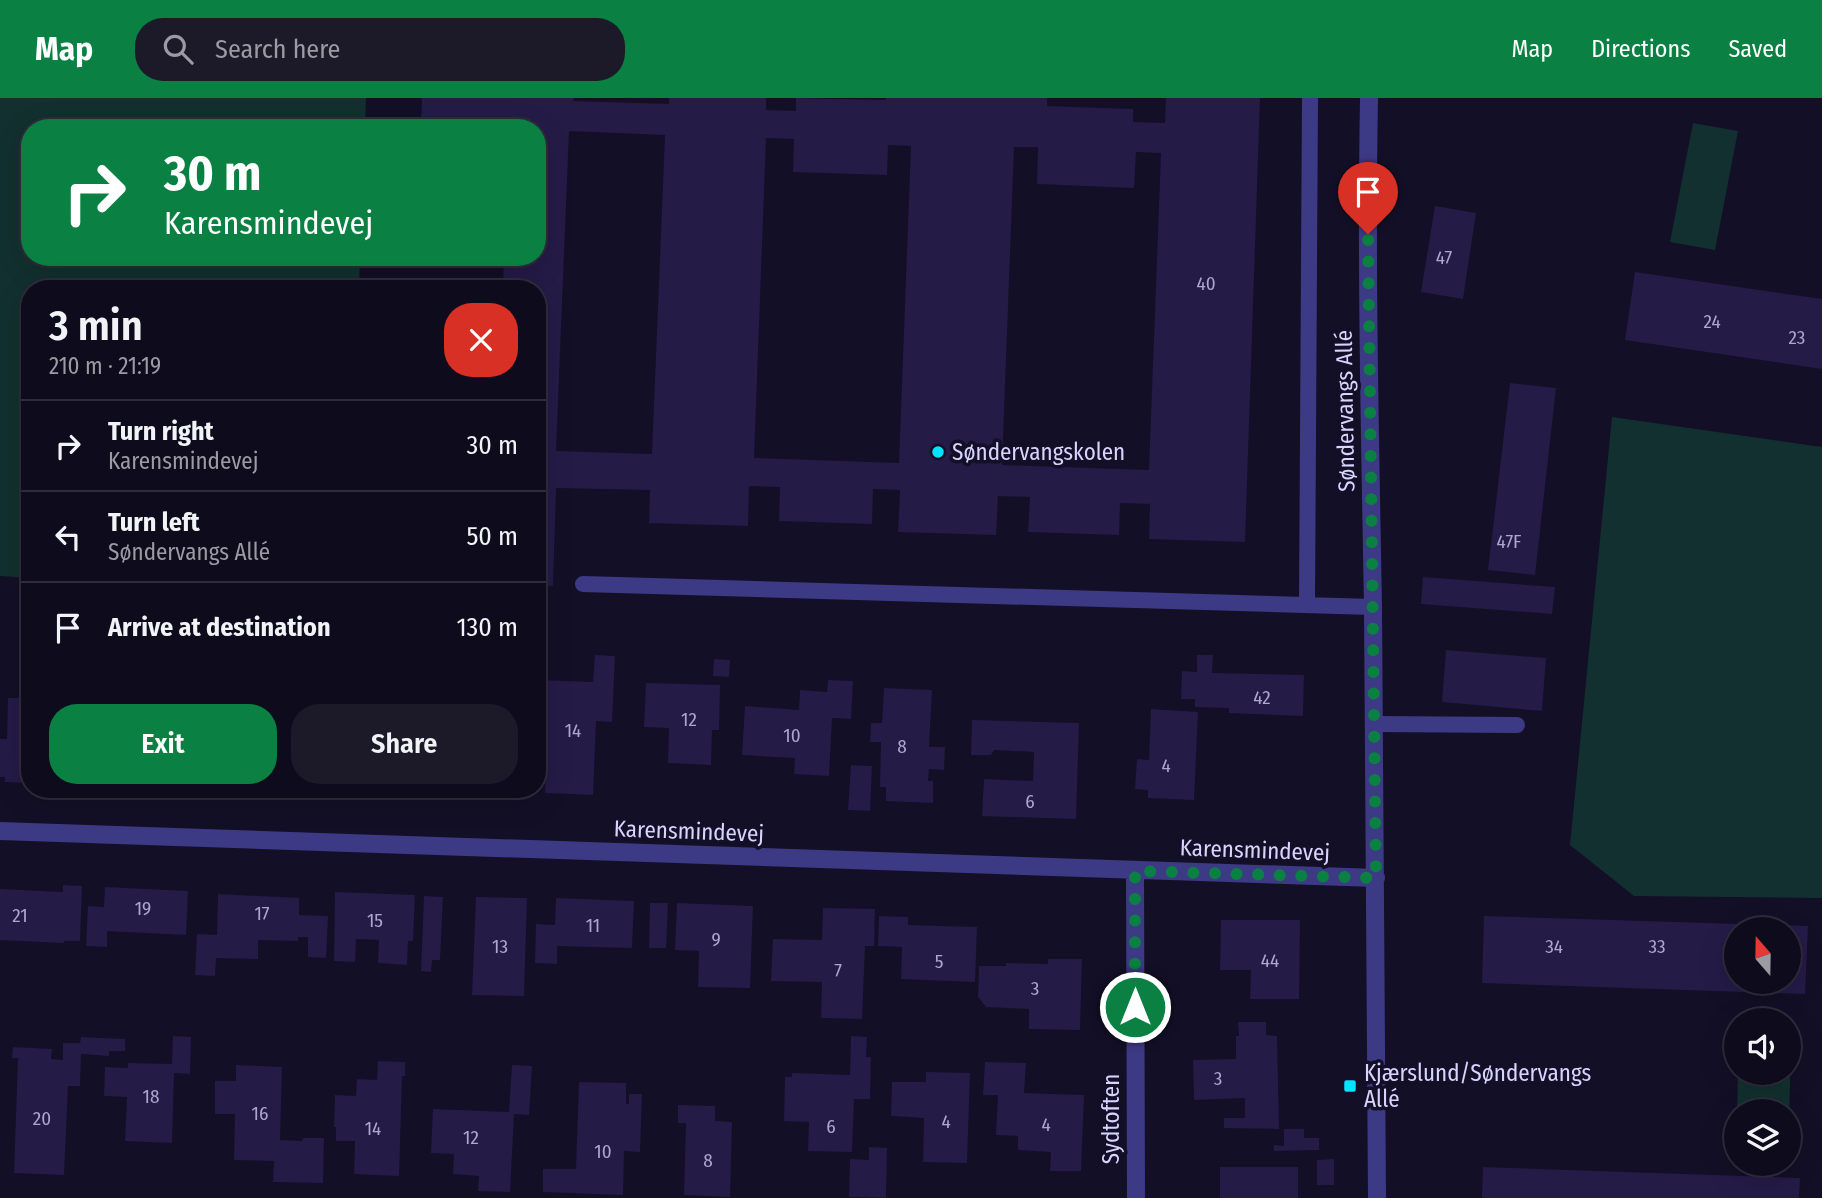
<!DOCTYPE html>
<meta charset="utf-8">
<style>
:root{--surface:#0e0b1c;--page:#1c1929;--text:#f1f3f6;--muted:#9b9ba3;--line:#2e2b3b;--accent:#0b8043}
body{margin:0;font-family:"Fira Sans Condensed",sans-serif;background:var(--page);color:var(--text);height:100vh;display:flex;flex-direction:column;font-size:26px;white-space:nowrap}
*{box-sizing:border-box;margin:0}
p{font-size:23px;color:var(--muted)}
.icon{flex:none;width:38px;height:38px;fill:none;stroke:currentColor;stroke-width:2;stroke-linecap:round;stroke-linejoin:round}
.map{position:relative;flex:1;overflow:hidden}
.drawer{position:absolute;left:21px;top:182px;width:525px;height:518px;display:flex;flex-direction:column;background:var(--surface);border-radius:28px;box-shadow:0 7px 28px #0002,0 0 0 2px var(--line)}
.drawer>*{flex:none}
.banner{position:absolute;left:21px;top:21px;width:525px;height:147px;border-radius:28px;box-shadow:0 7px 28px #0002,0 0 0 2px var(--line);background:#0b8043;color:#fff;overflow:hidden}
.needle{width:46px;rotate:340deg}
.controls{position:absolute;left:1724px;top:819px;display:grid;gap:14px}
.controls a{display:grid;place-items:center;width:77px;height:77px;border-radius:50%;background:var(--surface);box-shadow:0 7px 28px #0002,0 0 0 2px var(--line);font-size:35px}
.pin{position:absolute;display:grid;place-items:center;width:60px;height:60px;color:#fff;margin:-72px -30px;border-radius:50% 50% 50% 0;rotate:-45deg;box-shadow:0 0 7px #0007}
.pin .icon{rotate:45deg}
.me{position:absolute;width:77px;margin:-38px;rotate:0deg;stroke-linejoin:round;filter:drop-shadow(0 0 5px #0008)}
.turn{display:flex;align-items:center;gap:24px;height:147px;padding:0 28px;font-size:32px}
.turn .icon{width:91px;height:91px;stroke-width:2.5}
.turn b{display:block;font-size:49px;line-height:60px}
.round{display:grid;place-items:center;flex:none;width:74px;height:74px;border-radius:28px;background:var(--page)}
.summary{display:flex;align-items:center;justify-content:space-between;height:119px;padding:0 28px}
h1{font-size:42px;font-weight:600;line-height:52px}
.button{display:flex;gap:14px;margin-top:auto;padding:14px 28px}
.button a{flex:1;height:80px;border-radius:28px;background:var(--accent);color:#fff;font-size:28px;font-weight:600;line-height:80px;text-align:center}
.button a+a{background:var(--page);color:var(--text)}
ul{padding:0;list-style:none}
li{display:flex;align-items:center;gap:21px;height:91px;padding:0 28px;border-top:2px solid var(--line)}
li div{flex:1}
li b{display:block;font-size:26px}
li em{font-style:normal}
header{display:flex;align-items:center;gap:42px;box-sizing:border-box;height:98px;padding:0 35px;background:var(--accent);color:#fff}
header strong{font-size:33px}
nav{display:flex;gap:38px;margin-inline-start:auto;font-size:24px}
.search{width:490px;height:63px;background:var(--page);display:flex;align-items:center;gap:18px;box-sizing:border-box;padding:0 24px;border-radius:28px;color:var(--muted);font-size:26px}
.map>svg:first-child{display:block}
.green{fill:#12302f}
.building{fill:#241b47;fill-rule:evenodd}
.lines{fill:none;stroke-linecap:round;stroke-linejoin:round}
.service{stroke:#3d3a85;stroke-width:16}
.minor{stroke:#3d3a85;stroke-width:18}
.route{stroke:#0b8043;stroke-width:12;stroke-dasharray:0 21.6}
.poi-dot{fill:#00e5ff;stroke:#130f26;stroke-width:2.5}
.labels{text-anchor:middle;stroke-width:7;stroke-linejoin:round;paint-order:stroke}
.number-label{font-size:19px;fill:#aca6d1}
.street-label{font-size:23px;fill:#d9d4ff;stroke:#130f26}
.poi-label{font-size:23px;fill:#d9d4ff;stroke:#130f26;text-anchor:start}
</style>
<header>
<strong>Map</strong>
<div class="search"><svg class="icon" aria-label="search" viewBox="0 0 24 24"><circle cx="10" cy="10" r="6"/><path d="M15 15l6 6"/></svg>Search here</div>
<nav><a>Map</a><a>Directions</a><a>Saved</a></nav>
</header>
<div class="map">
<svg width="1822" height="1100" viewBox="0 0 1822 1100">
<rect width="100%" height="100%" fill="#130f26"/>
<path class="green" d="M0 0H366L365 30H30V159H360L359 191H30V480L0 478Z
M1693 25 1738 33 1715 152 1670 144Z
M1612 319 1822 349V800L1634 798 1570 747Z
M1789 945H1791L1789 1024 1788 1013H1737L1738 975H1788Z"/>
<path class="building" d="M422 0H574L573 3 669 6V0H766V12L796 13V0L886 2V0H1047V8L1133 11V24L1165 25 1166 0H1260L1245 444 1149 441 1150 406 1120 405 1119 437 1028 434 1030 399 998 398 996 437 898 434 900 392 873 391 872 426 779 423 780 389 749 388 748 428 649 425 650 392 556 390 553 488H537V191H503L504 159H537V30H421ZM569 33 665 37 652 356 556 353ZM766 40 794 41 793 74 887 77 888 47 911 48 899 365 754 360ZM1014 49H1038L1037 86 1134 90 1136 54 1161 55 1149 372 1002 367Z
M1435 108 1476 115 1463 201 1421 194Z
M1635 174 1822 201V271L1625 242Z
M1510 285 1556 290 1535 477 1488 472Z
M1423 479 1555 489 1552 516 1421 506Z
M1446 552 1546 560 1542 613 1442 604Z
M595 557 615 558 612 624 596 623 593 697 545 695 547 638H537V582L593 584Z
M1197 557H1213L1212 575 1304 577 1303 618 1229 615V610L1195 609V601H1181L1182 573 1197 574Z
M714 561 730 562 729 579 713 578Z
M828 582 853 583 851 621 832 620 829 678 794 676 795 660 742 657 745 608 799 612 800 592 827 594Z
M646 585 720 587 719 632H712L711 667 668 665 669 630 644 629Z
M884 590 932 592 929 649H945L944 672 929 671 928 683H933V705L886 703V689H880L881 644H870L871 625H882Z
M8 600H30V685L5 684V679H0V641H7Z
M1151 611 1198 614 1194 702 1148 700V692L1135 691 1137 661 1149 662Z
M972 622 1079 625 1076 721 982 718 984 681 1033 683 1034 654 994 652 991 657H971Z
M851 667 872 668 870 713 848 712Z
M63 787 82 788 80 843H64V845L0 842V791L63 794Z
M105 789 188 793 186 837 107 833V849L86 848 88 808 104 809Z
M335 794 415 797 413 843H408L407 867 378 865 379 842 356 841 355 864 334 863Z
M218 796 299 800V817L328 818 326 860 308 859V839H298V843L258 842V861L216 860 215 878 195 877 197 836 217 837Z
M424 798 443 799 440 862H432L431 874 421 873Z
M476 799 527 800 524 898 472 897Z
M556 800 634 803 632 850 557 848V866L535 865 536 826 555 827Z
M650 805H668L666 850H649Z
M677 805 753 808 750 890 698 889 699 853 675 852Z
M823 810 875 811 874 848H865L862 921 821 920 822 884 771 883 773 841 822 842Z
M879 818 908 819V827L977 829 975 884 901 881 902 849 878 848Z
M1484 818 1808 828 1805 896 1482 885ZM1736 831H1788V884H1736Z
M1221 822H1300L1299 901H1250L1251 872H1220Z
M1048 861H1082L1080 932 1029 931V911L986 909 978 899 979 868H1006V865L1048 866Z
M1238 924H1266V937L1277 938 1279 1031 1224 1030V1020H1245V1000L1194 1002 1193 962 1236 961V938H1239Z
M173 938 191 939 190 976 174 975 172 1045 125 1043 127 999 104 998 105 969 128 970V965L172 966Z
M851 938 867 939 866 959H871L870 1001H854L852 1054 808 1053 809 1024 784 1023 785 979H792V975L850 977Z
M81 939 125 941V953H109V958L81 956 80 988H68L64 1077 14 1075 18 960H12L13 949 52 951 51 961 63 962V945H80Z
M378 963 405 964V978H402L399 1078 354 1076 355 1043H336V1029H334L335 997 356 998 357 981 377 982Z
M985 964 1026 965 1024 995 1084 997 1081 1073H1050L1051 1054 1018 1052V1038L996 1037 998 997H983Z
M236 967 282 969 280 1042 302 1043 303 1040H324L323 1085 273 1084 274 1063 234 1062 235 1016H215V983H236Z
M512 967 532 968 529 1017 514 1016 510 1094 478 1093 479 1078 453 1076 454 1056 431 1055 433 1011 509 1014Z
M926 974 970 975 967 1065 923 1064 924 1020 891 1018 892 984H926Z
M579 984 626 985V1006H629V996H642L640 1054 624 1053 623 1097 543 1094V1071H576Z
M678 1007 715 1008V1023L732 1024 730 1099 684 1097 686 1025H678Z
M1284 1031H1304V1040H1319V1052L1274 1053V1047L1284 1048Z
M869 1049 887 1050 886 1100 849 1099 850 1061 869 1062Z
M1334 1061V1087H1317V1062Z
M1220 1069H1298V1100H1220Z
M1483 1069 1800 1080 1799 1100H1482Z"/>
<g class="lines">
<path class="service" d="M583 486 1373 509
M1307 507 1310 0
M1374 626 1517 627"/>
<path class="minor" d="M1369 0C1366 170 1370 339 1373 509 1375 706 1376 903 1377 1100
M0 733 1376 780
M1135 773 1136 1100"/>
</g>
<g class="lines">
<path class="route" d="M1135 909V773L1376 780 1368 136"/>
</g>
<g class="poi-dot">
<circle cx="938" cy="354" r="7"/>
<rect x="1343" y="981" width="14" height="14" rx="3.5"/>
</g>
<g class="labels">
<g class="number-label">
<text x="1444" y="166">47</text>
<text x="1206" y="192">40</text>
<text x="1712" y="230">24</text>
<text x="1797" y="246">23</text>
<text x="1509" y="450">47F</text>
<text x="1262" y="606">42</text>
<text x="689" y="628">12</text>
<text x="573" y="639">14</text>
<text x="792" y="644">10</text>
<text x="902" y="655">8</text>
<text x="1166" y="674">4</text>
<text x="1030" y="710">6</text>
<text x="143" y="817">19</text>
<text x="262" y="822">17</text>
<text x="20" y="824">21</text>
<text x="375" y="829">15</text>
<text x="593" y="834">11</text>
<text x="716" y="848">9</text>
<text x="500" y="855">13</text>
<text x="1554" y="855">34</text>
<text x="1657" y="855">33</text>
<text x="1270" y="869">44</text>
<text x="939" y="870">5</text>
<text x="838" y="879">7</text>
<text x="1035" y="897">3</text>
<text x="1218" y="987">3</text>
<text x="151" y="1005">18</text>
<text x="260" y="1022">16</text>
<text x="42" y="1027">20</text>
<text x="946" y="1030">4</text>
<text x="1046" y="1033">4</text>
<text x="831" y="1035">6</text>
<text x="373" y="1037">14</text>
<text x="471" y="1046">12</text>
<text x="603" y="1060">10</text>
<text x="708" y="1069">8</text>
</g>
<g class="street-label">
<text transform="translate(1345 313) rotate(-91)" y="8">Søndervangs Allé</text>
<text transform="translate(689 733) rotate(2)" y="8">Karensmindevej</text>
<text transform="translate(1255 752) rotate(2)" y="8">Karensmindevej</text>
<text transform="translate(1111 1021) rotate(-90)" y="8">Sydtoften</text>
</g>
<g class="poi-label">
<text x="952" y="362">Søndervangskolen</text>
<text x="1364" y="983">Kjærslund/Søndervangs<tspan x="1364" dy="26">Allé</tspan></text>
</g>
</g>
</svg>
<div class="controls">
<a><svg class="needle" viewBox="-14 -14 28 28"><path d="M0-13l5 13h-10z" fill="#e53935"/><path d="M0 13l5-13h-10z" fill="#9b9ba3"/></svg></a>
<a><svg class="icon" aria-label="sound" viewBox="0 0 24 24"><path d="M4 9h4l5-4v14l-5-4H4zM17 9q2 3 0 6"/></svg></a>
<a><svg class="icon" aria-label="layers" viewBox="0 0 24 24"><path d="M12 4l9 5-9 5-9-5zM3 14l9 5 9-5"/></svg></a>
</div>
<div class="pin" style="left:1368px;top:136px;background:#d93025"><svg class="icon" aria-label="arrive" viewBox="0 0 24 24"><path d="M6 21V4h12l-3 4 3 4H6"/></svg></div>
<svg class="me" style="left:1135px;top:909px" viewBox="-20 -20 40 40"><circle r="17" fill="#0b8043" stroke="#fff" stroke-width="3"/><path d="M0-11L8 9 0 5-8 9z" fill="#fff"/></svg>
<div class="banner">
<div class="turn"><svg class="icon" aria-label="right" viewBox="0 0 24 24"><path d="M7 20v-9h11M14 6l5 5-5 5"/></svg><div><b>30 m</b>Karensmindevej</div></div>
</div>
<section class="drawer">
<div class="summary"><div><h1>3 min</h1><p>210 m · 21:19</p></div><a class="round" style="background:#d93025;color:#fff"><svg class="icon" aria-label="close" viewBox="0 0 24 24"><path d="M6 6l12 12M18 6L6 18"/></svg></a></div>
<ul>
<li><svg class="icon" aria-label="right" viewBox="0 0 24 24"><path d="M7 20v-9h11M14 6l5 5-5 5"/></svg><div><b>Turn right</b><p>Karensmindevej</p></div><em>30 m</em></li>
<li><svg class="icon" aria-label="left" viewBox="0 0 24 24"><path d="M17 20v-9H6M10 6l-5 5 5 5"/></svg><div><b>Turn left</b><p>Søndervangs Allé</p></div><em>50 m</em></li>
<li><svg class="icon" aria-label="arrive" viewBox="0 0 24 24"><path d="M6 21V4h12l-3 4 3 4H6"/></svg><div><b>Arrive at destination</b></div><em>130 m</em></li>
</ul>
<div class="button"><a>Exit</a><a>Share</a></div>
</section>
</div>
